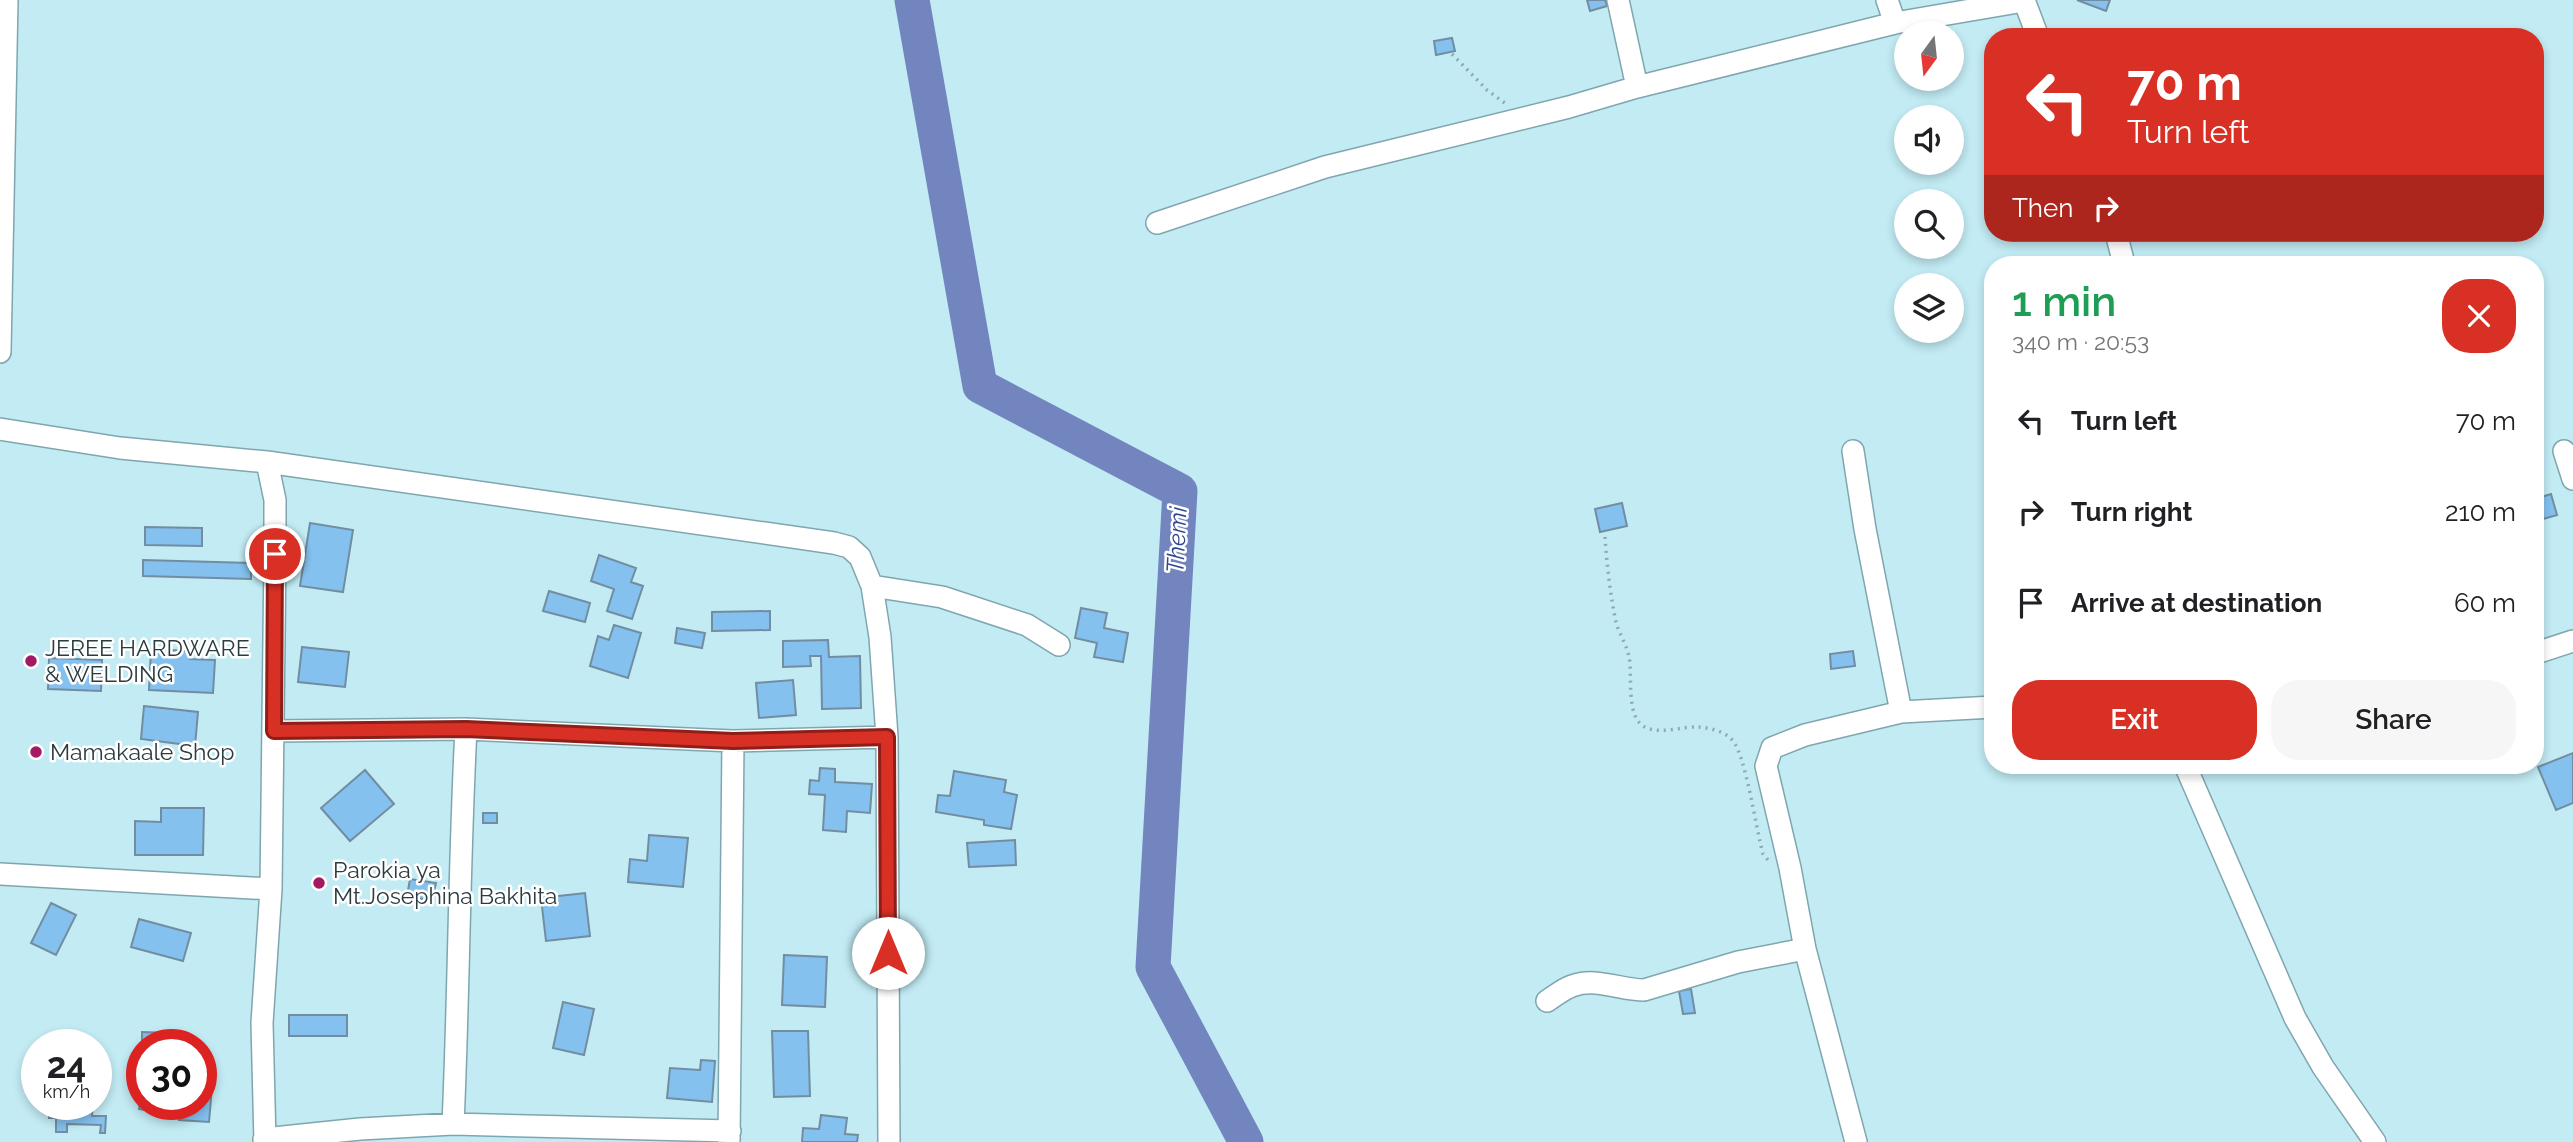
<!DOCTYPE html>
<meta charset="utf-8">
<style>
:root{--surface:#fff;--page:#f6f6f6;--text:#202124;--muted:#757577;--accent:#d93025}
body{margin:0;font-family:Raleway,sans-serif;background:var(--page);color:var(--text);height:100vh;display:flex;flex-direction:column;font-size:26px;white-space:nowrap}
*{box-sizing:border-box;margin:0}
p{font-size:23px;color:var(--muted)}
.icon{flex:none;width:38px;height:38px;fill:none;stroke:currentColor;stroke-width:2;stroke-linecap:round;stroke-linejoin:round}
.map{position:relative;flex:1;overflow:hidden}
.panel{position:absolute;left:1984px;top:256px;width:560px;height:518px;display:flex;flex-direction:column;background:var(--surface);border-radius:28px;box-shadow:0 4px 10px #0003}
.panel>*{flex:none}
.banner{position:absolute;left:1984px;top:28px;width:560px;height:214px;border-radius:28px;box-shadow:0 4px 10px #0003;background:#d93025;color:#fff;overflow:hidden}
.needle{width:46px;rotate:195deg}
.fabs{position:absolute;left:1894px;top:21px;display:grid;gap:14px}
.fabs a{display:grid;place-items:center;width:70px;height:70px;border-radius:50%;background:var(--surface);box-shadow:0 4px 10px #0003;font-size:35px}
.speed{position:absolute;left:21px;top:1029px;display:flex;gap:14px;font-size:35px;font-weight:700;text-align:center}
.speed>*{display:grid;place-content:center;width:91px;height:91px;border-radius:50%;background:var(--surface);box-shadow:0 4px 10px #0003;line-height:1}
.speed small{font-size:18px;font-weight:400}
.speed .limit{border:10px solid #d22;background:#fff;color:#111}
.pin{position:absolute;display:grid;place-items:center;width:60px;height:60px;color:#fff;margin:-30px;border:4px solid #fff;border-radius:50%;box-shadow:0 2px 7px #0007}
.me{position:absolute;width:77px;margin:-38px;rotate:0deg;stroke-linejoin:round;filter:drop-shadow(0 0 5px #0008)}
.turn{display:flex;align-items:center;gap:24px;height:147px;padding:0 28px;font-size:32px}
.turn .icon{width:91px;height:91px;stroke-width:2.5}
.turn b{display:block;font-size:49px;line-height:60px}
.then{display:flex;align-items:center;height:66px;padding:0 28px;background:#0003;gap:14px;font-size:26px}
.round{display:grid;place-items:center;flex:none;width:74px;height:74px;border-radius:28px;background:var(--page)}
.head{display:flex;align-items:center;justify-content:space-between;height:119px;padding:0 28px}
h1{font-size:42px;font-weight:600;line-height:52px;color:#1e9e55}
.primary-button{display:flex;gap:14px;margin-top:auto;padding:14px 28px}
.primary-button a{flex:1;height:80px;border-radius:28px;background:var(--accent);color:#fff;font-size:28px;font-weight:600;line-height:80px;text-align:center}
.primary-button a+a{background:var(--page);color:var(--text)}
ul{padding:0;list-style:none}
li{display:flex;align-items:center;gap:21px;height:91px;padding:0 28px}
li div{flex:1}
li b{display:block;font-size:26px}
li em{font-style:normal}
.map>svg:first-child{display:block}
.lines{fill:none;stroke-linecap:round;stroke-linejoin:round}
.river{stroke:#7285be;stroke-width:35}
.building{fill:#84c1ee;stroke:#728da2;stroke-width:2}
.minor-casing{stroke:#7fa6af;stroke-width:24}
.path{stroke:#8baab1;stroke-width:3.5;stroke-dasharray:2 5;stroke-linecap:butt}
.minor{stroke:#fff;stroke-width:21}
.route-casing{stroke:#8d1f18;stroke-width:18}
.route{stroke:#d93025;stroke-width:12}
.poi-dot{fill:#a41a62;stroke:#fff;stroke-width:2.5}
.labels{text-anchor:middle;stroke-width:5;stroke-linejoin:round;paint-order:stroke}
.poi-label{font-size:23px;fill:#2b3b3e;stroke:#fff;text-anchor:start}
.water-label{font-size:24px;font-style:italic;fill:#35488f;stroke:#fff}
</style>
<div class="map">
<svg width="2573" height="1142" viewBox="0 0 2573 1142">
<rect width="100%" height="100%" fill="#c2ebf4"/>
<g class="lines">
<path class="river" d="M912 0 980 386 1180 491 1153 967 1246 1142"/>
</g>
<path class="building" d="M1587 0H1605L1607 6 1590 11Z
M2077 0H2110L2106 11Z
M1452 38 1455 51 1436 55 1434 41Z
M2551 494 2557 515 2543 519 2538 498Z
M1622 503 1627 526 1600 532 1595 509Z
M310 523 353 530 343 592 300 586Z
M145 527 202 528V546L145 545Z
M599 555 636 568 631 582 643 586 632 619 607 611 614 589 591 581Z
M143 560 251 563V579L143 576Z
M549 591 590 603 585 622 543 611Z
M1081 608 1107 613 1104 628 1128 633 1123 662 1094 657 1097 643 1075 638Z
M770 611V630L712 631V612Z
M614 625 641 633 628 678 590 666 598 636 609 640Z
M677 628 705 633 702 648 675 643Z
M828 640 829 657 860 656 861 708 822 709 821 656H810L811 666 783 667V641Z
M302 647 349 652 345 687 298 682Z
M151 649 190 651V659L215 660 213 693 149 690Z
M1853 651 1855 666 1831 669 1830 654Z
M49 658 102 660 101 691 48 689Z
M793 680 796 715 759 718 756 683Z
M144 706 198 712 195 746 141 739Z
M2573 753V803L2556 810 2538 767Z
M820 768 835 769V782L872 784 870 813 847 811 846 832 823 830 825 795 809 794 810 780 819 781Z
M365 770 394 804 350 841 321 808Z
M954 771 1006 780 1004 792 1017 795 1011 829 984 825V820L936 812 938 795 950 796Z
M161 808H204L203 855H135V821L161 822Z
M483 813H497V823H483Z
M649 835 688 838 683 887 628 882 630 859 647 861Z
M1015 840 1016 865 969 867 967 843Z
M410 879 436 883 432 901 407 896Z
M585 893 590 936 546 941 541 898Z
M51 903 76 915 56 955 31 943Z
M139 919 191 933 183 961 131 947Z
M784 955 827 957 825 1007 782 1005Z
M1691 989 1695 1013 1683 1014 1679 991Z
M563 1002 594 1009 584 1055 553 1048Z
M289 1015H347V1036H289Z
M772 1031H808L810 1096 774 1097Z
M142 1032 172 1033V1045H142Z
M701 1060 715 1061 712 1102 667 1098 670 1068 700 1070Z
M201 1086 212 1087 209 1122 179 1120 181 1104H201Z
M142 1094V1104H156L155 1112 139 1109Z
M50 1104H93L92 1116H106L105 1133H100L101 1125 67 1124V1132H56V1118H49Z
M821 1115 847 1118 845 1134 858 1135 857 1142H802L803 1128 819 1129Z"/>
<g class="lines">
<g class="minor-casing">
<path id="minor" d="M1618 0 1637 87
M1887 0 1895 23
M2024 0 2038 37
M1157 223 1325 167 1569 107 1637 87 1895 23 2024 1
M2116 233 2124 264
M0 352 7 0
M0 429 120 448 267 462 834 543 849 547 860 557 872 586 880 637 887 737 889 1142
M1853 451 1865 529 1901 712
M2564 451 2573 479
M872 586 942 597 1027 625 1059 645
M2536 653 2573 641
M274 731 466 729 733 741 887 737
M2185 765 2295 1018 2323 1067 2375 1142
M0 874 271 889
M1547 1001C1555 996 1563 989 1572 986 1596 977 1620 990 1644 990L1738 962 1805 949
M453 1124C459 992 459 861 466 729
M264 1139 360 1129 453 1124 730 1131
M265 1142 262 1023 271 889 275 554V500L267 462
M729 1142 733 741
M1856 1142 1805 949 1790 868 1766 766 1772 748 1805 735 1901 712 1993 707"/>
</g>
<path class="path" d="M1452 54 1487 90 1506 104
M1605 537C1607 565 1610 594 1616 622 1619 634 1627 645 1629 657 1633 676 1625 717 1645 727 1660 735 1683 726 1699 727 1710 728 1725 731 1733 741 1746 757 1756 829 1763 854L1768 860"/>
<use href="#minor" class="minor"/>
</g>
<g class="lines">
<g class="route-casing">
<path id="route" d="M275 554 274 731 466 729 733 741 887 737 888 953"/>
</g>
<use href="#route" class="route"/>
</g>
<g class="poi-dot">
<circle cx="31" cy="661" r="7"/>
<circle cx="36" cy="752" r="7"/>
<circle cx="319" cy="883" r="7"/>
</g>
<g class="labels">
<g class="poi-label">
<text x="45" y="656">JEREE HARDWARE<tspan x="45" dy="26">&amp; WELDING</tspan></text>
<text x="50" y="760">Mamakaale Shop</text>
<text x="333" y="878">Parokia ya<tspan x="333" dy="26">Mt.Josephina Bakhita</tspan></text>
</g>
<g class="water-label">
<text transform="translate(1177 540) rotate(-87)" y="8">Themi</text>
</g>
</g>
</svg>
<div class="fabs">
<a><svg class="needle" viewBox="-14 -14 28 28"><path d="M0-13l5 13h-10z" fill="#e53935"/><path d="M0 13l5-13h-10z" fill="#757577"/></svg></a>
<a><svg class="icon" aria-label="sound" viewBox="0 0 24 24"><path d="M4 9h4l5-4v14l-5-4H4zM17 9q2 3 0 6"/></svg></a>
<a><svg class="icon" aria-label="search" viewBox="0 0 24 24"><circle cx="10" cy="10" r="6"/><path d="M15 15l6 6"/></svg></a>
<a><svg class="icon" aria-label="layers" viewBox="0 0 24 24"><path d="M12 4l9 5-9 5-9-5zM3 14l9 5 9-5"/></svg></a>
</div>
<div class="speed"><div>24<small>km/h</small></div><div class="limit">30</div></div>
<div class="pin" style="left:275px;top:554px;background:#d93025"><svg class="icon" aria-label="arrive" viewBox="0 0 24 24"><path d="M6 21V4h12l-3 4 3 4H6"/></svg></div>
<svg class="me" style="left:888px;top:953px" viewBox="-20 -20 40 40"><circle r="19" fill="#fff"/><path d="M0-13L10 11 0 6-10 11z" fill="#d93025"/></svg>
<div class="banner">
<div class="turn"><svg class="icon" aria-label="left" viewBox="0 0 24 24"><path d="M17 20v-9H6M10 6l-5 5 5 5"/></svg><div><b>70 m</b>Turn left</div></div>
<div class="then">Then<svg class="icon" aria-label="right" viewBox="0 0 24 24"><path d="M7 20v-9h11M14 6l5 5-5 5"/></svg></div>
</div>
<section class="panel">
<div class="head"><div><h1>1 min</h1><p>340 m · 20:53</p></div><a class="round" style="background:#d93025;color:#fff"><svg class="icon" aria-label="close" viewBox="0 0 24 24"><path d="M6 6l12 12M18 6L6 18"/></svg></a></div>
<ul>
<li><svg class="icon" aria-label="left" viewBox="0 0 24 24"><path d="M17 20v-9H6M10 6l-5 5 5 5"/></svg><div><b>Turn left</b></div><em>70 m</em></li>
<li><svg class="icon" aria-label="right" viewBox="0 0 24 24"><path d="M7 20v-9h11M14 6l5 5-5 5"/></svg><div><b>Turn right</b></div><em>210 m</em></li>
<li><svg class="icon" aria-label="arrive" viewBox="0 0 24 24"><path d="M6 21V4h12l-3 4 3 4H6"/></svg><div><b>Arrive at destination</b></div><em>60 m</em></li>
</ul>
<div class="primary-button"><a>Exit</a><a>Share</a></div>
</section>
</div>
